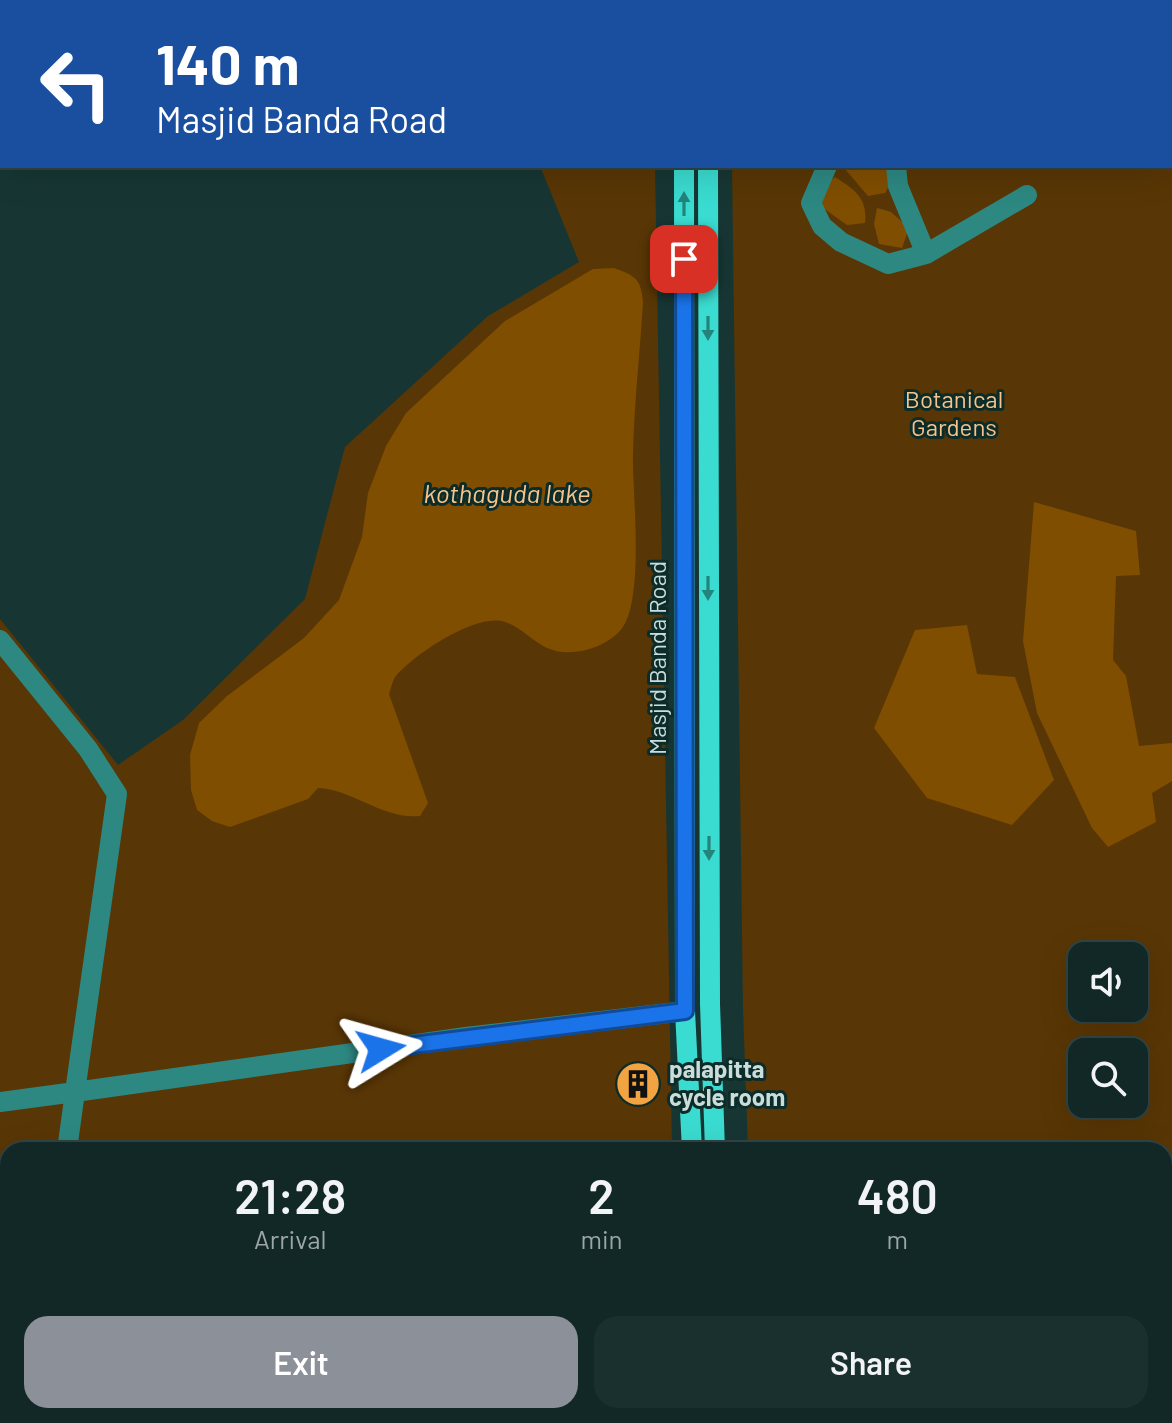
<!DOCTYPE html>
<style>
:root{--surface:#112826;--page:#1a302e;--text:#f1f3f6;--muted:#9ca6a7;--line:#304443;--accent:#8c9099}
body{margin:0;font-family:Barlow,sans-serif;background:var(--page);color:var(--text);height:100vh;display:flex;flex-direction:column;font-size:30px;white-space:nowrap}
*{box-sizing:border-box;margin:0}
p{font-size:26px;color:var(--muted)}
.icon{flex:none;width:44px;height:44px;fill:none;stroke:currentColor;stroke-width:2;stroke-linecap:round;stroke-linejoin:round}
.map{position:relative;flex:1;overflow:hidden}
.side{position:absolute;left:0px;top:1142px;width:1172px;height:282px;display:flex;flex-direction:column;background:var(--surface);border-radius:24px 24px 0 0;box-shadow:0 8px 32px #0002,0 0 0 2px var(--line)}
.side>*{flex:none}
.hud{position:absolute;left:0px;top:0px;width:1172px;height:168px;box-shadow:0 8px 32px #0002,0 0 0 2px var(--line);background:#1a4fa0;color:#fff;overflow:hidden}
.fabs{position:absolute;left:1068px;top:942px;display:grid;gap:16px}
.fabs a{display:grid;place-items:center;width:80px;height:80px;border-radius:16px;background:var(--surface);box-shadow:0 8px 32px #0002,0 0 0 2px var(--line);font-size:40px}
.pin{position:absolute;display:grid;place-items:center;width:68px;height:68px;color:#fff;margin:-34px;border-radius:16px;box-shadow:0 4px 12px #0006}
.me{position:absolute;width:88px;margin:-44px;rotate:82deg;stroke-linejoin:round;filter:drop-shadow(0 0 6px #0008)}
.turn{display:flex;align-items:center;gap:28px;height:168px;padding:0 24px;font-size:36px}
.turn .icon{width:104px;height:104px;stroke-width:2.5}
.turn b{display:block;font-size:56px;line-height:68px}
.eta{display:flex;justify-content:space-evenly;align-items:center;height:136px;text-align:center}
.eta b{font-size:48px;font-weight:600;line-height:56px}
.action{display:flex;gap:16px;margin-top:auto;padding:16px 24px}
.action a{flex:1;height:92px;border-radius:24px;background:var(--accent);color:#fff;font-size:32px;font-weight:600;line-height:92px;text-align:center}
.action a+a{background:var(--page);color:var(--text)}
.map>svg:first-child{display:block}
.green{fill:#593605;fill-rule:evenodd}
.water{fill:#804e01}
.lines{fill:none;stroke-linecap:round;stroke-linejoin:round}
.minor{stroke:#2d8882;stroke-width:20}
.major{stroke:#3adbd0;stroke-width:20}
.oneway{fill:#23847c}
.route-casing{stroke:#114b97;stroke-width:20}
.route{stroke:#1a73e8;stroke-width:14}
.labels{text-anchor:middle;stroke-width:6;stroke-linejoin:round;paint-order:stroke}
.park-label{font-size:24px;fill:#f8c389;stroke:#0c2c29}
.street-label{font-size:24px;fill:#cbdddb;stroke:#0c2c29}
.poi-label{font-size:24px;font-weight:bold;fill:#cbdddb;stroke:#0c2c29;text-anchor:start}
.water-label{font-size:26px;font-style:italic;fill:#f9c48b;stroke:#0c2c29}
</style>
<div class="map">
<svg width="1172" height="1423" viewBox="0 0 1172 1423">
<rect width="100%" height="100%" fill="#173633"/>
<path class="green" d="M730 0H1172V1423H758V1416H1164V1150H748L743 1010 732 166H1170V2ZM1082 956H1134V1008H1082ZM1082 1052H1134V1104H1082Z
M540 166H655L672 1150H8V1356L0 1355V619L118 765 183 720 305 599 345 447 488 316 579 262Z
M316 1416H676V1423H360Z"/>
<path class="water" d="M848 166H889L892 181 885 193 868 196 845 169Z
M835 177C854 189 868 198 865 223L847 225 819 205 821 187Z
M877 208 891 212 909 228 902 248 879 244 874 224Z
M614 268C635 276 641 278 643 302 640 353 634 403 633 454 632 494 646 605 619 632 602 649 570 658 547 648 532 641 521 627 505 622 477 612 413 655 395 677 392 682 391 689 389 694L428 803 420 816C384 820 352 789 318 788L308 799 230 827 212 821 197 810 191 790 190 755 199 723 227 696 304 638 339 600 362 537 368 493 386 446 406 413 505 321 593 269Z
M1034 502 1136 531 1140 575 1116 576 1113 660 1126 676 1139 746 1172 743V781L1152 793 1156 822 1108 847 1092 828 1037 713 1023 641Z
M967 625 977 674 1015 677 1054 780 1012 825 927 798 874 728 915 630Z"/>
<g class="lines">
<path class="minor" d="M14 0H16
M821 0V2
M975 0 982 2
M204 2 207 0
M788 2 796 0
M0 104H2
M827 166 811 203 822 226 841 242 888 264 926 254 1027 195
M896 166 898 186 926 254
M0 640 88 749 117 794 75 1092 0 1102
M67 1150 75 1092 466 1037 685 1011
M15 1416V1423
M102 1416V1423
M193 1416 194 1423"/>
<path class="major" d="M684 0V2
M707 0V2
M684 166 685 1011 692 1150
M708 166 710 1004 715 1150
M706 1418 726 1417"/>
</g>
<defs><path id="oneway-solid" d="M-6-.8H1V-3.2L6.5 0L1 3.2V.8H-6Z" transform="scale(2)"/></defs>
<g class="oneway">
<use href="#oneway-solid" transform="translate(684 204) rotate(-90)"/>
<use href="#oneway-solid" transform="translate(708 328) rotate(90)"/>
<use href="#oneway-solid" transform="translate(708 588) rotate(90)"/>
<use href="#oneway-solid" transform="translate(709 848) rotate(90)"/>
</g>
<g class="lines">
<g class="route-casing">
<path id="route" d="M381 1049 685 1011 684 259"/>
</g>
<use href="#route" class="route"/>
</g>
<defs>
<g id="building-disc" transform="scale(2.3)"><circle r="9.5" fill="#f3a442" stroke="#0c2c29"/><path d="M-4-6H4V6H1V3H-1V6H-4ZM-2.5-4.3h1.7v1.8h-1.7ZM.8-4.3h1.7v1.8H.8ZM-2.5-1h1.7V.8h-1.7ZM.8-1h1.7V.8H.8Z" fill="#111"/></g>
</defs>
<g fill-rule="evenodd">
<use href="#building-disc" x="638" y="1084"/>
</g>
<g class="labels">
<g class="park-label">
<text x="954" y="408">Botanical<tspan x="954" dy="28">Gardens</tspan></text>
</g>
<g class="street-label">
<text transform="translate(658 658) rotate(-90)" y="8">Masjid Banda Road</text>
</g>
<g class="poi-label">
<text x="669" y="1078">palapitta<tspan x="669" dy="28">cycle room</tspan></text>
</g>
<g class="water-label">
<text x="507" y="503">kothaguda lake</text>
</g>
</g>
</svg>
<div class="fabs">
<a><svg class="icon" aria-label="sound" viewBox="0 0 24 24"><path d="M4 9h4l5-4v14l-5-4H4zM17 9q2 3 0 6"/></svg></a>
<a><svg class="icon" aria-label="search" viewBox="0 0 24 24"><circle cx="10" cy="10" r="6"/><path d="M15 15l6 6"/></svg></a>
</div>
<div class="pin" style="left:684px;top:259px;background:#d93025"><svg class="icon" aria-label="arrive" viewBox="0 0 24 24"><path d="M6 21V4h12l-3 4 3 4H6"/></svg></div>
<svg class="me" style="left:381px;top:1049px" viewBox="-20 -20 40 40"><path d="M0-17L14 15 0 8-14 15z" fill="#1a73e8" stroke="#fff" stroke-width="4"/></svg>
<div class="hud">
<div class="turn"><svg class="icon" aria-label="left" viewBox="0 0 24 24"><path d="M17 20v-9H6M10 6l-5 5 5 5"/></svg><div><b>140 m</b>Masjid Banda Road</div></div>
</div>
<section class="side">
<div class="eta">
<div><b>21:28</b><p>Arrival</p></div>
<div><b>2</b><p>min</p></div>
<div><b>480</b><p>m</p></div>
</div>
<div class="action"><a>Exit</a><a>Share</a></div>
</section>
</div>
